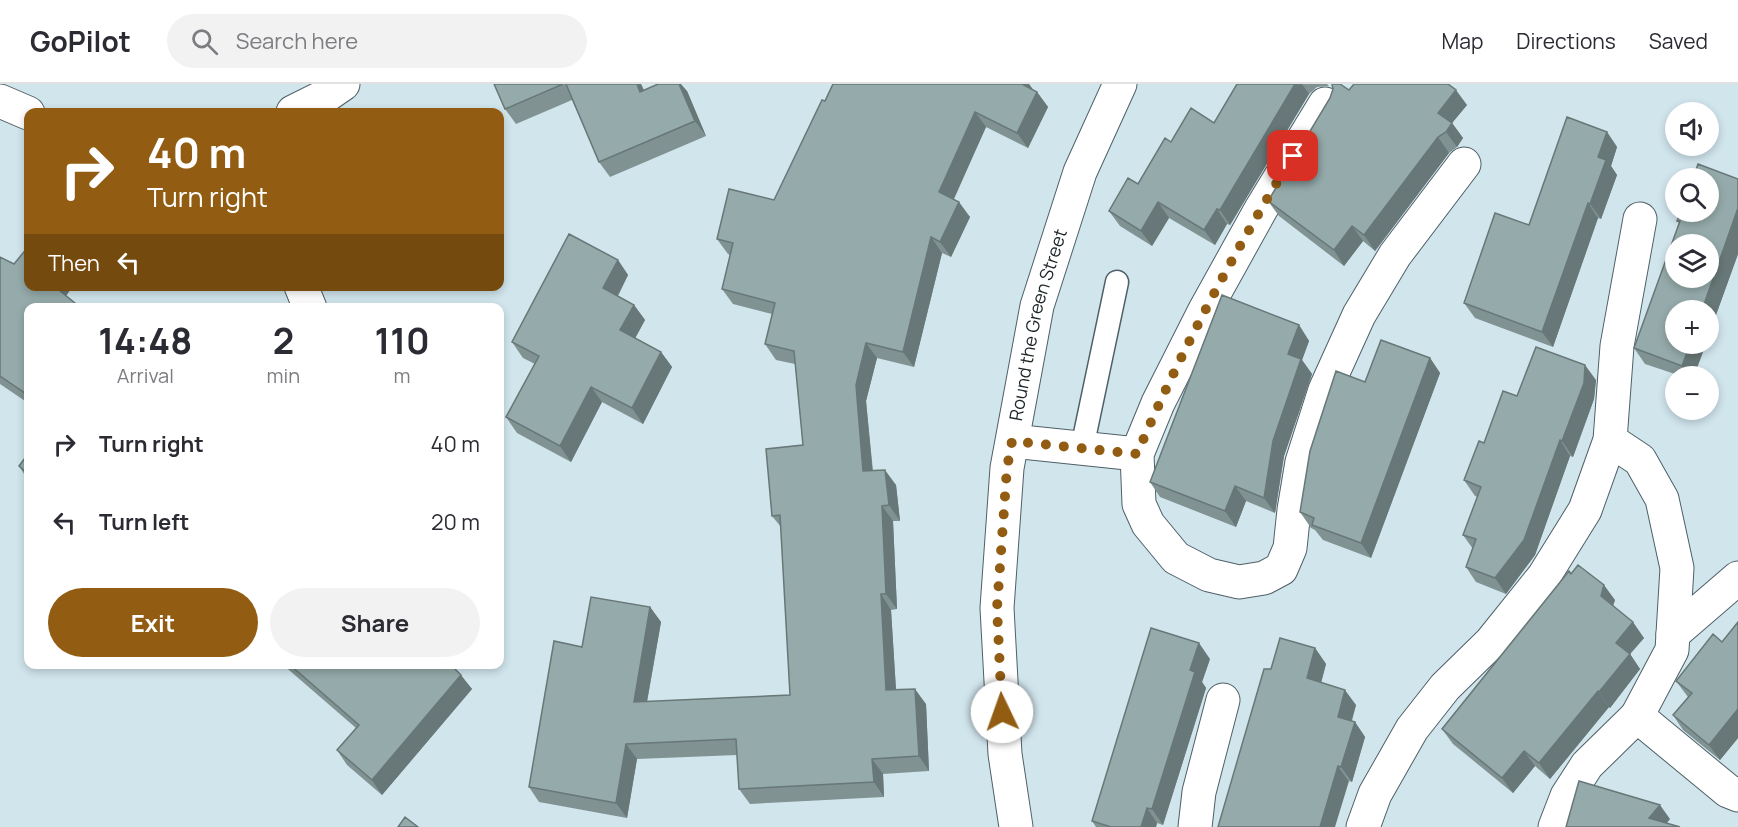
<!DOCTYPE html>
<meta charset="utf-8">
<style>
:root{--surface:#fff;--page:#f2f2f3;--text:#2b2b33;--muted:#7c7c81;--line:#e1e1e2;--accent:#925d12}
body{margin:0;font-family:Manrope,sans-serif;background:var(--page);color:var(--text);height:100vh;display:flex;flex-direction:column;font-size:22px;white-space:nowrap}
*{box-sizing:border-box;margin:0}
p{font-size:20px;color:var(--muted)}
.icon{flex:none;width:33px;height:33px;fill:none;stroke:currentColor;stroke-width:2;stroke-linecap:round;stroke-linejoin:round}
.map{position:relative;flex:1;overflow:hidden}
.panel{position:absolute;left:24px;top:219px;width:480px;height:366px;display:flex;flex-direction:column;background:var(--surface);border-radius:12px;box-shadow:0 3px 9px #0003}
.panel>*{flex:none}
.hud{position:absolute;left:24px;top:24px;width:480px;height:183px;border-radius:12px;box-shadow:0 3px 9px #0003;background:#925d12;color:#fff;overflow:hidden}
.buttons{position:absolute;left:1665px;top:18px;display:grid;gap:12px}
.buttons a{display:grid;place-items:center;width:54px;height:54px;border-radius:50%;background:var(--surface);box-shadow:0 3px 9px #0003;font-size:30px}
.pin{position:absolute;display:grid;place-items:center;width:51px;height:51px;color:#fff;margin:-26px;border-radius:12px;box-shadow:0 3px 9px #0006}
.me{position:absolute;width:66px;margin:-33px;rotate:357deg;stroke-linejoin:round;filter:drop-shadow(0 0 4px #0008)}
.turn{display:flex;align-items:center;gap:21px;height:126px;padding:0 24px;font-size:27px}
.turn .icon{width:78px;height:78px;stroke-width:2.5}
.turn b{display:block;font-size:42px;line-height:51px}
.then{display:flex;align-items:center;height:57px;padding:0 24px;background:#0003;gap:12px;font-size:22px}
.eta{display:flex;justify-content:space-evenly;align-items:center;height:102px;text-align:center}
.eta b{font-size:36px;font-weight:700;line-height:42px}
.button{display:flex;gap:12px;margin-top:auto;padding:12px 24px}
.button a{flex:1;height:69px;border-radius:36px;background:var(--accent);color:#fff;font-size:24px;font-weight:700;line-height:69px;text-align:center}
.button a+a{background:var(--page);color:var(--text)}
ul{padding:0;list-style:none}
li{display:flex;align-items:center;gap:18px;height:78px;padding:0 24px}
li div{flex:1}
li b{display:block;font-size:22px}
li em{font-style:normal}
header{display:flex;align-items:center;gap:36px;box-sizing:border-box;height:84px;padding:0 30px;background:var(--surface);border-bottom:2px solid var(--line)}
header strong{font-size:28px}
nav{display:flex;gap:33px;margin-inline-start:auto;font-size:21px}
.search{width:420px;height:54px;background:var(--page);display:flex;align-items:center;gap:15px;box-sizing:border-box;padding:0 21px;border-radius:33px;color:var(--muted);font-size:22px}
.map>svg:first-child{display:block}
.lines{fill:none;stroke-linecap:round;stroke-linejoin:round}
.service-casing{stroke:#4e5f67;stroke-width:25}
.minor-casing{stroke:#4e5f67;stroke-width:35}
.service{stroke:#fff;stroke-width:22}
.minor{stroke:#fff;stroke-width:33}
.wall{fill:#809292}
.shaded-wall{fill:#687777}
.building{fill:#95aaaa;stroke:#687777;stroke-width:1.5;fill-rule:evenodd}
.route{stroke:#925d12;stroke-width:10;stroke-dasharray:0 18}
.labels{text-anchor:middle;stroke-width:4.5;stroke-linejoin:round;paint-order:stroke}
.street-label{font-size:18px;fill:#1e2528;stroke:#d1e5ed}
</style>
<header>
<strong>GoPilot</strong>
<div class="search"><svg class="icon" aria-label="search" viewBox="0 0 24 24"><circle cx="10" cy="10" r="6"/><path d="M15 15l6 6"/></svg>Search here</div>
<nav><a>Map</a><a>Directions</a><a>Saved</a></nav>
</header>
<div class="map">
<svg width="1738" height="743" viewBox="0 0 1738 743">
<rect width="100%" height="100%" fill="#d1e5ed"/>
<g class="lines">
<g class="service-casing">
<path id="service" d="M1082 364 1117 198"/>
</g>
<g class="minor-casing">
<g id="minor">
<path d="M0 17 28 29"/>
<path d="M1325 20 1261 125 1205 226 1158 319 1137 370 1139 420 1148 440 1176 474 1209 491 1239 498 1264 494 1281 485 1290 464 1294 426 1302 378 1325 306 1359 231 1395 171 1464 80"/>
<path d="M293 28 327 11 343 0"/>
<path d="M301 202 310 224"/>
<path d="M1610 356 1640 376 1662 415 1677 484 1672 566 1637 632 1728 707 1738 711"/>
<path d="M1013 357 1137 370"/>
<path d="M1673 550 1738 494"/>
<path id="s1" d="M1016 743 1005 670 997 524 1007 384 1037 222 1080 88 1120 0"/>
<path d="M1195 743 1199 708 1223 616"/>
<path d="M1363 743 1375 710 1412 645 1445 603 1491 558 1544 492 1585 426 1610 356 1617 262 1640 135"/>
<path d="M1555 743 1567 712 1587 681 1637 632"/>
</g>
</g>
<use href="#service" class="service"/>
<use href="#minor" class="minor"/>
</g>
<path class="wall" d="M494 0H641L644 6 687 7 706 52 610 93 599 78 572 16 516 40 505 25Z
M833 0H1029L1033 6 1037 8 1048 23 1028 64 986 43 953 115 970 133 951 173 942 169 914 283 877 274 866 317 873 387 896 401 900 437H893L897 525 891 526 896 606 926 620 929 687 883 690 884 713 750 720 739 705 737 671 637 675 627 734 539 718 529 703 582 563 650 523 661 538 647 618 790 611 781 443 772 432 803 361 795 280 776 276 765 260 772 230 733 220 722 205 730 171 728 170 717 155 774 116Z
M1237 0H1327L1329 2 1317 3 1309 10 1230 141 1227 140 1215 161 1169 134 1152 162 1120 142 1109 127 1138 100 1171 58 1214 39Z
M1333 5 1349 6 1467 21 1452 39 1463 54 1457 63 1449 69 1375 167 1363 157 1344 182 1279 132 1268 117 1330 14Z
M1607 48 1617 63 1611 82 1617 91 1601 135 1598 134 1553 263 1475 234 1464 219Z
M1738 95V170L1694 292H1681L1645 280 1634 264 1679 139 1677 137Z
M0 173 28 202H70L71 205 28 224V319L0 300Z
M618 176 628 191 618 212 634 221 645 236 635 254 661 268 672 283 643 340 602 318 571 378 517 349 506 333 535 280 523 274 512 258Z
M1299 241 1309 257 1302 276 1312 290 1284 372 1275 429 1246 417 1236 443 1160 413 1150 398Z
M1430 274 1440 289 1371 474 1323 456 1315 446 1311 444 1300 428 1365 298Z
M1596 296 1594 315 1573 373 1570 372 1535 471 1506 510 1476 498 1466 483 1473 465 1463 451 1478 413 1475 412 1464 396 1484 359 1517 312Z
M28 370V396L19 382Z
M1571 490 1615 516 1613 522 1644 554 1630 570 1640 585 1610 624 1609 623 1550 695 1535 682 1513 709 1453 660 1442 645Z
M1738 538V654L1720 676 1683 646 1673 631 1688 613 1676 597 1722 558Z
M1315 564 1326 580 1321 599 1356 621 1352 637 1355 638 1365 653 1352 698 1349 697 1264 585H1271Z
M1210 575 1202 598 1206 604 1163 741 1157 739 1156 743H1096L1092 737Z
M282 580H450L472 605 382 711 347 681 337 666 356 644Z"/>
<path class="shaded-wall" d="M637 0H641L651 23 640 8Z
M679 0H681L687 7 706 52 695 37Z
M1021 0H1029L1034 7Z
M1295 0H1302L1309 10 1230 141 1220 126Z
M1456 6 1467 21 1452 39 1463 54 1457 63 1446 48 1438 29Z
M1037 8 1048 23 1028 64 1017 49Z
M975 28 986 43 950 124 939 108Z
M1607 48 1617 63 1611 82 1617 91 1601 135 1590 120 1598 73Z
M1438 53 1449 69 1375 167 1364 151Z
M959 118 970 133 951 173 940 158Z
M1158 118 1169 134 1152 162 1141 147Z
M1588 119 1598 134 1553 263 1542 248Z
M1738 124V170L1708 253V226H1702Z
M1217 125 1227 140 1215 161 1204 146Z
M1352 142 1363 157 1344 182 1334 166Z
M931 153 942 169 914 283 903 268Z
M618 176 628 191 614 219 603 204Z
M53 202H70L71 205 63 216Z
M634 221 645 236 631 262 620 246Z
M1299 241 1309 257 1302 276 1312 290 1284 372 1275 429 1264 414 1288 270Z
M866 259 877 274 866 317 874 403 863 387 856 301Z
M1690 260H1706L1694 292H1690L1682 282Z
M661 268 672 283 643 340 632 324Z
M1430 274 1440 289 1371 474 1361 459Z
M1585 281 1596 296 1594 315 1573 373 1562 357Z
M591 303 602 318 571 378 560 362Z
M1560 356 1570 372 1535 471 1506 510 1495 494Z
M885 386 896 401 900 437 889 421Z
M1235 402 1246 417 1236 443 1225 427Z
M882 422 893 437 897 525 886 510Z
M1604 501 1615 516 1611 527 1601 512Z
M881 510 891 526 897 622 886 606Z
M650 523 661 538 644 634 634 618Z
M1633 538 1644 554 1630 570 1640 585 1610 624 1599 608 1616 559Z
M1199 559 1210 575 1202 598 1206 604 1163 741 1152 725 1190 586Z
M1315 564 1326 580 1318 610 1307 594Z
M461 591 472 605 382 711 372 696Z
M915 605 926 620 929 687 919 672Z
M1345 606 1356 621 1348 648 1338 633Z
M1598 607 1609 623 1550 695 1539 679Z
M1738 625V654L1720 676 1709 661Z
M1355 638 1365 653 1352 698 1341 683Z
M626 660 637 675 627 734 616 719Z
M1524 667 1535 682 1513 709 1502 694Z
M872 675 883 690 884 713 874 698Z
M1338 682 1349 697 1335 743H1320Z
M1660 721 1670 735 1664 743 1649 734Z
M1147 724 1157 739 1156 743H1141Z"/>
<path class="building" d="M494 0H563L505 25Z
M566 0H637L640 8 658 0H679L695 37 599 78Z
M833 0H1022L1037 8 1017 49 975 28 939 108 959 118 940 158 931 153 903 268 866 259 856 301 863 387 885 386 889 421 882 422 886 510H881L886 606 915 605 919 672 872 675 874 698 739 705 736 655 626 660 616 719 529 703 554 557 582 563 591 513 650 523 634 618 790 611 780 431 772 432 766 365 803 361 794 267 765 260 775 219 722 205 733 159 717 155 729 105 774 116 822 16 825 17Z
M1237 0H1295L1220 126 1217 125 1204 146 1158 118 1141 147 1109 127 1128 94 1138 100 1165 54 1171 58 1191 24 1214 39Z
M1332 0H1340L1349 6 1354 0H1448L1456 6 1438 29 1452 39 1446 48 1438 53 1364 151 1352 142 1334 166 1268 117 1330 14 1333 5Z
M1567 33 1607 48 1598 73 1606 76 1590 120 1588 119 1542 248 1464 219 1495 129 1529 141Z
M1698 80 1738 95V124L1702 226H1676V260H1690L1682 282 1634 264 1680 137H1677L1681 128H1708V94H1693ZM1676 160H1708V194H1676Z
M569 150 618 176 603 204 634 221 620 246 661 268 632 324 591 303 560 362 506 333 539 272 512 258Z
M28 163V202H54L81 224H28V311L0 292V173L14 180Z
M1222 211 1299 241 1288 270 1301 275 1273 357 1264 414 1235 402 1225 427 1150 398Z
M1381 256 1430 274 1361 459 1312 441 1314 434 1300 428 1310 367 1336 287 1365 298Z
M1536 263 1585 281 1584 299 1562 357 1560 356 1524 456 1495 494 1466 483 1476 455 1463 451 1481 403 1464 396 1479 357 1484 359 1503 307 1517 312Z
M28 370V390L19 382Z
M1578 481 1604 501 1601 512 1633 538 1616 559 1630 570 1599 608 1598 607 1539 679 1524 667 1502 694 1442 645 1569 487 1571 490Z
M1738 538V625L1709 661 1673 631 1692 609 1676 597 1713 550 1722 558Z
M1151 544 1199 559 1190 586 1195 588 1152 725 1147 724 1141 743H1111L1092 737Z
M1280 554 1315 564 1307 594 1345 606 1338 633 1355 638 1341 683 1338 682 1320 743H1218L1264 585H1271Z
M289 580H450L461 591 372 696 337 666 359 641Z
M1579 697 1660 721 1649 734 1680 743H1566Z
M405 733 418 743H398Z"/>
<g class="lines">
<path class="route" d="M1002 628 997 524 1007 384 1012 357 1137 370C1181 267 1234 168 1293 72"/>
</g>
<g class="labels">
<g class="street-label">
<text dy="6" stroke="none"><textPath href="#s1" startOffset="507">Round the Green Street</textPath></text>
</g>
</g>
</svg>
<div class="buttons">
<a><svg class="icon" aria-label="sound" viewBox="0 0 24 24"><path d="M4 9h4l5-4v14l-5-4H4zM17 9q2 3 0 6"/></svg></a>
<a><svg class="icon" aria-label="search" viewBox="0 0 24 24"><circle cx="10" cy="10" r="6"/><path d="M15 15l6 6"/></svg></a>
<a><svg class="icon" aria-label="layers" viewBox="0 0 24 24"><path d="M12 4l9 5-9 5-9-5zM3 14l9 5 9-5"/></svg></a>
<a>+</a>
<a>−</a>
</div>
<div class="pin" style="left:1293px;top:72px;background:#d93025"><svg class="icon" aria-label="arrive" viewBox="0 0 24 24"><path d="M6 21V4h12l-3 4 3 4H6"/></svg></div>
<svg class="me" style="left:1002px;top:628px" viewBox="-20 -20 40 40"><circle r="19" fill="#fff"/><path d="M0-13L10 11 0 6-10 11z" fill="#925d12"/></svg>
<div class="hud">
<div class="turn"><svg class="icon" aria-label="right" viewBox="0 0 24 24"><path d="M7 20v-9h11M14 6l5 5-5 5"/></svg><div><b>40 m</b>Turn right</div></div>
<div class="then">Then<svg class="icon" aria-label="left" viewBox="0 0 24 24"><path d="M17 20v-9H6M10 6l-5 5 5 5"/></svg></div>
</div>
<section class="panel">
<div class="eta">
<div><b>14:48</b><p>Arrival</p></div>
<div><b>2</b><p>min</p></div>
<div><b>110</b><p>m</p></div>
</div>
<ul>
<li><svg class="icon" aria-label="right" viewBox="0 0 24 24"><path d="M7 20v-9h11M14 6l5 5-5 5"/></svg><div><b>Turn right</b></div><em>40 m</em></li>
<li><svg class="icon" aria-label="left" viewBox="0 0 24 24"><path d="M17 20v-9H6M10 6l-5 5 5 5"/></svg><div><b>Turn left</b></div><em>20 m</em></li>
</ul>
<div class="button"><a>Exit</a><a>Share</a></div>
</section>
</div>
